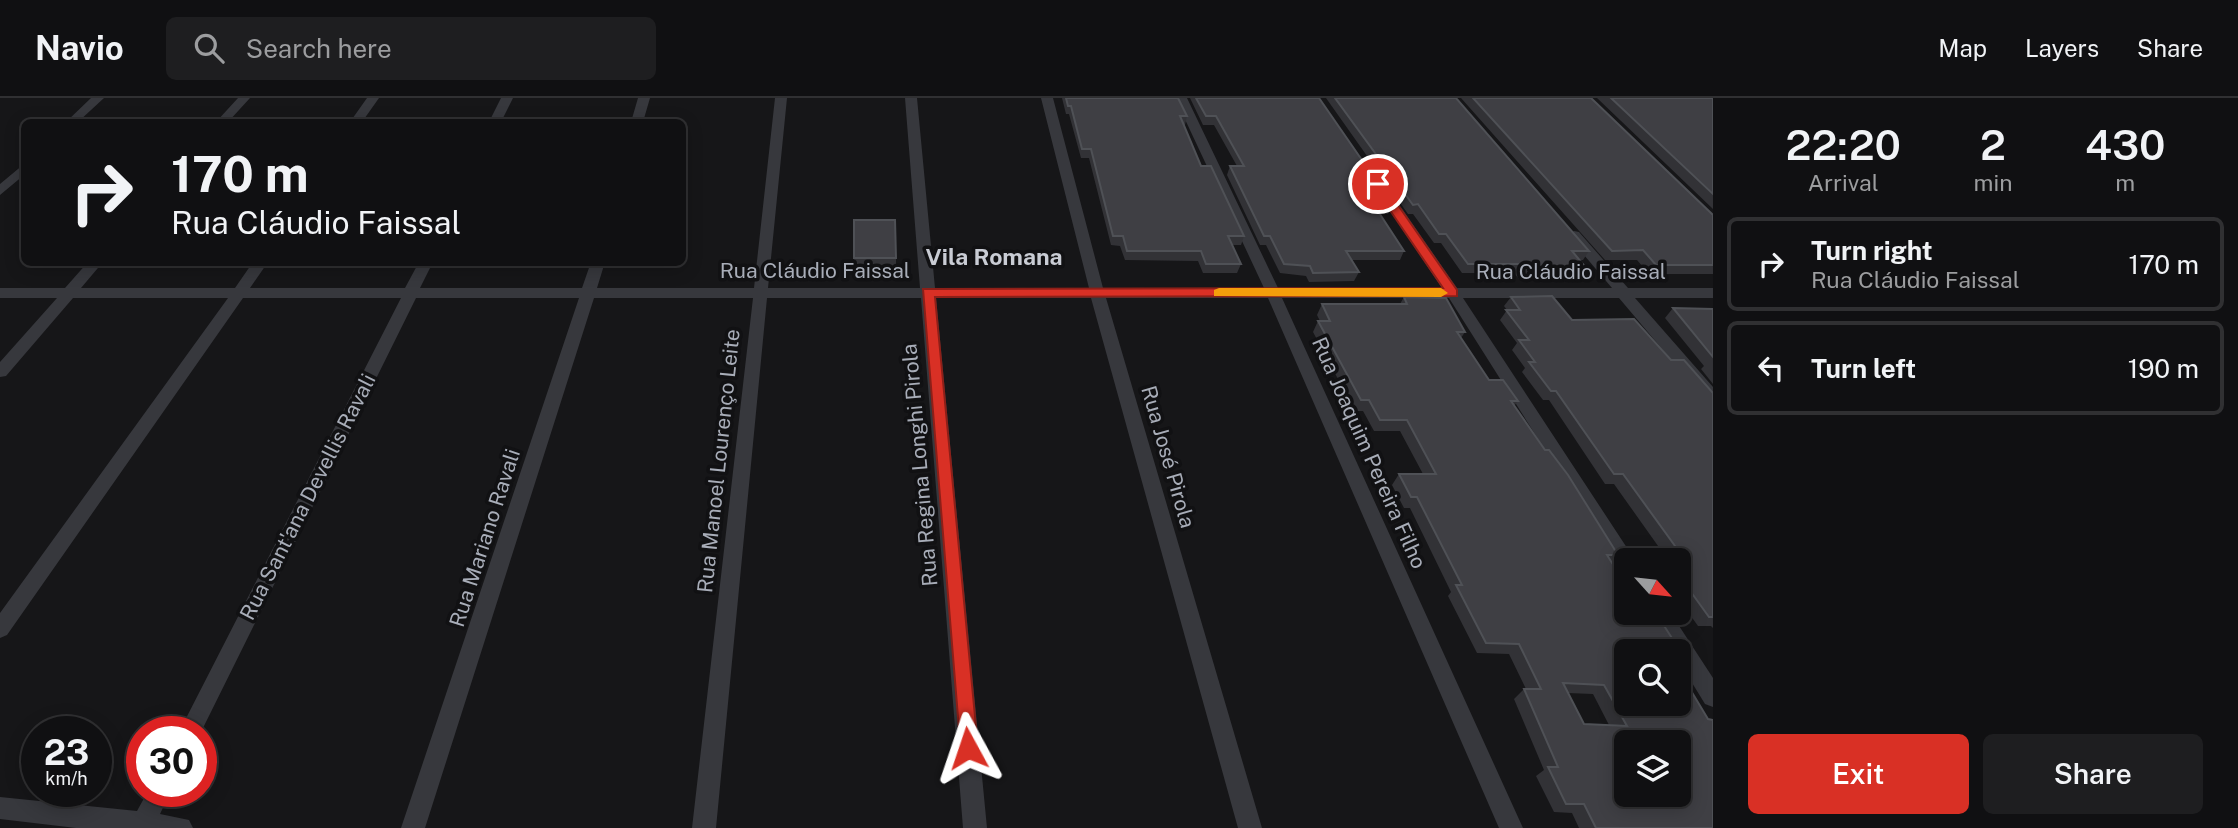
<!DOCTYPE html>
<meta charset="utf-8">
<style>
:root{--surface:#101012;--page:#1e1e20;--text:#f1f3f6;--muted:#9c9d9f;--line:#303032;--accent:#d93025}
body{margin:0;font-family:"Public Sans",sans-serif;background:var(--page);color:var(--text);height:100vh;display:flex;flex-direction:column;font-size:26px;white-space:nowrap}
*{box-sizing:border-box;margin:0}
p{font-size:23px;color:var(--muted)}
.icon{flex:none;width:38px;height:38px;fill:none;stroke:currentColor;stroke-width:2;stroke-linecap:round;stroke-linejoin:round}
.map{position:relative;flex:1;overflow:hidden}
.sheet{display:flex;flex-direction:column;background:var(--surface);width:525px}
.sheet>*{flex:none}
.guide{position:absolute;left:21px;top:21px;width:665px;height:147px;border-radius:10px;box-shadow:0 4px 18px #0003,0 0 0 2px var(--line);background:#101012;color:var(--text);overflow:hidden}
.needle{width:46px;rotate:117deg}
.tools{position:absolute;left:1614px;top:450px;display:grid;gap:14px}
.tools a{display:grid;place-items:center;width:77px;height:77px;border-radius:10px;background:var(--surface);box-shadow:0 4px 18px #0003,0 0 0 2px var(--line);font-size:35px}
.speed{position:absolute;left:21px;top:618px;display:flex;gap:14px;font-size:35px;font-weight:700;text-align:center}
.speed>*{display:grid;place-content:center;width:91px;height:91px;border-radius:50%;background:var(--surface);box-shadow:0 4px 18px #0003,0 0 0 2px var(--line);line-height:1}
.speed small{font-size:18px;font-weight:400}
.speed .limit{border:10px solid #d22;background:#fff;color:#111}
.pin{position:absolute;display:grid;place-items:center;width:60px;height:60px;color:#fff;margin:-30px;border:4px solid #fff;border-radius:50%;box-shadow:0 2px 7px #0007}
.me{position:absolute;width:77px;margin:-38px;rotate:355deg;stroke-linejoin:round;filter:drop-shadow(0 0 5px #0008)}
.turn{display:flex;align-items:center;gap:24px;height:147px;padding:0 35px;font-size:32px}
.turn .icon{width:91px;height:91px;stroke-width:2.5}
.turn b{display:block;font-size:49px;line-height:60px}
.eta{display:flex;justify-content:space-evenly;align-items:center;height:119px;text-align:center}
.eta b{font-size:42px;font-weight:600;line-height:49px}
.action{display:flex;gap:14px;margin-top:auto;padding:14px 35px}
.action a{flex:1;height:80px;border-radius:10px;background:var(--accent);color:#fff;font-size:28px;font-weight:600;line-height:80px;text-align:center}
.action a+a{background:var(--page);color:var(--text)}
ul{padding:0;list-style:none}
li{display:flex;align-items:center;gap:21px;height:94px;margin:0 14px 10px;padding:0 21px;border:4px solid var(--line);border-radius:10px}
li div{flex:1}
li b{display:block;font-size:26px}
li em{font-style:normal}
header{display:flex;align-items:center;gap:42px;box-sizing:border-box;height:98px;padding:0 35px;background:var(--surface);border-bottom:2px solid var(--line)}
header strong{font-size:33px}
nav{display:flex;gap:38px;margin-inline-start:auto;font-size:24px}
.search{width:490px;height:63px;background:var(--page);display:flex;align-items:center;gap:18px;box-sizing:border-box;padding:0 24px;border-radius:10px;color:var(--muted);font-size:26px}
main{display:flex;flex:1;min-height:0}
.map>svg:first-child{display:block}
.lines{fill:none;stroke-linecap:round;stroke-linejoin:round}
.street{fill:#37383d;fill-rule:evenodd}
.wall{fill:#323236;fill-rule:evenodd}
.building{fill:#3f3f44;stroke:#4f5156;stroke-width:2;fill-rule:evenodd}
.route{fill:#d93025;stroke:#8d1f18;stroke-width:2}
.slow{fill:#f59e0b}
.labels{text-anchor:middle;stroke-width:7;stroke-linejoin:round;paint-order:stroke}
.street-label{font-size:21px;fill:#a8adb8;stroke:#111113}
.neighbourhood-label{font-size:23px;font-weight:bold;fill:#c9ccd4;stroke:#111113}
</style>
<header>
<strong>Navio</strong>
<div class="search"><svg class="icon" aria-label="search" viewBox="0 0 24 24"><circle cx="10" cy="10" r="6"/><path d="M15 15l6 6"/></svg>Search here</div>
<nav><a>Map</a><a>Layers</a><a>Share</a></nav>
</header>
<main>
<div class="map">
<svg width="1713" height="730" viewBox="0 0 1713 730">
<rect width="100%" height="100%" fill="#161618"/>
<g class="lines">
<path class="street" d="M91 0H104L78 24H66Z
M238 0H250L228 24H216Z
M367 0H379L362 24H350Z
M501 0H513L501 24H489Z
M638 0H650L643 24H631Z
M775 0H787L768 190H920L905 0H917L935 190H1089L1041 0H1053L1103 190H1264L1175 0H1187L1278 190H1442L1374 89 1380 85 1385 86 1457 190H1612L1567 137 1574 133 1579 134 1628 190H1713V200H1635L1713 289V306L1707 304 1619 200H1463L1633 459 1635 462H1626V472L1619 469 1449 200H1282L1523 730H1499L1268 200H1106L1262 730H1238L1091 200H936L987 730H963L921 200H767L716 730H692L753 200H594L425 730H401L579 200H416L201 634H179L401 200H243L7 537 0 540V515L228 200H73L6 278 0 279V264L57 200H0V190H65L88 164H103L81 190H235L253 164H268L250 190H405L419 164H433L420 190H582L591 164H605L597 190H754Z
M24 66V77L0 97V86Z
M1649 514H1670L1713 580V609L1705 606 1678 562V553H1673Z
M148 693H171L160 716 189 722 193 730H76L0 721V699L137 713Z"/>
</g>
<path class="wall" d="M1062 0H1178L1187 18 1185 27H1184L1201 68 1244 138 1241 147H1232L1241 166 1237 175H1203L1198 163 1125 162 1120 148 1111 147 1089 60H1081L1069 16H1066Z
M1190 0H1319L1393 107 1388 116H1380L1404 153 1400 162H1352L1359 174 1354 183 1309 184 1306 178 1280 175 1266 147H1260L1227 77 1230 68H1237L1214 27H1203Z
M1326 0H1456L1589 153 1583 162H1580L1587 171 1580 180 1519 181 1514 175H1462L1441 145H1434L1413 116H1408Z
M1461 0H1591L1713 117V176H1649L1637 162H1605Z
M1597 0H1713V111Z
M854 122 896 160V174H854Z
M1404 199 1465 234 1461 240 1489 282 1518 303 1514 308 1618 457 1611 464 1646 520 1679 551 1676 553H1626L1713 730H1579L1572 715 1554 714 1536 678 1544 672 1514 601 1524 591H1526L1509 556 1477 555 1448 498 1451 494 1410 410H1404L1392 387 1399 376H1423L1400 333H1374L1363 313H1355L1313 234 1318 223H1320L1317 217 1322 206H1400ZM1568 595 1593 596 1609 627 1584 626Z
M1511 199 1671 262 1713 295V530L1711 528H1698L1678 500V462H1668L1614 386H1605L1549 302H1543L1522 274 1525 270 1512 252 1517 245 1500 222 1507 212 1504 208Z
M1673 210 1713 211V286L1701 271 1704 268 1665 220Z"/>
<path class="building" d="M1066 0H1178L1187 18H1180L1201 68H1211L1244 138H1228L1241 166H1206L1201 153H1127L1123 138H1113L1091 51H1082L1071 8H1068Z
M1196 0H1319L1393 107H1374L1404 153H1346L1359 174 1313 175 1310 168 1284 166 1270 138H1264L1230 68H1244L1216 18H1206Z
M1335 0H1456L1589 153H1572L1587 171H1525L1520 166H1468L1446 136H1439L1418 106 1413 107Z
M1473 0H1591L1713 117V167H1656L1643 152 1612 153Z
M1611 0H1713V96Z
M854 122H895L896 160H854Z
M1552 198 1572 222 1634 221 1671 262H1684L1713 295V519H1709L1678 476V472H1685L1675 459H1683L1623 376H1614L1556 293H1551L1529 264H1535L1519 242H1529L1506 212H1520L1511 199Z
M1404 199 1446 200 1465 234H1457L1489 282H1503L1518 303H1511L1545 352H1549L1568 377 1618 457H1607L1626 487V514H1643L1646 520H1659L1679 551H1666L1668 553H1626V606H1678V571L1708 621 1713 622V730H1596L1584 706H1566L1548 669H1558L1524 591H1541L1519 546 1486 545 1456 487H1462L1417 399H1411L1399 376H1436L1407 322H1380L1369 302H1361L1318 223H1330L1322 206H1407ZM1563 585 1604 587 1627 628 1584 626ZM1626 644H1678V696H1626Z
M1673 210 1713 211V259Z"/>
<path class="route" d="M1373 84H1382L1457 192V198L935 199 978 650 975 656 968 659 961 656 923 191 1443 190 1372 86Z"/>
<path class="slow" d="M1219 190H1441L1448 195 1441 199 1214 198V192Z"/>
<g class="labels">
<g class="street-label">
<text x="815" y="180">Rua Cláudio Faissal</text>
<text x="1571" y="181">Rua Cláudio Faissal</text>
<text transform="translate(1369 355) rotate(66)" y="7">Rua Joaquim Pereira Filho</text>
<text transform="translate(1168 359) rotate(74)" y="7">Rua José Pirola</text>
<text transform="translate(719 363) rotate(-84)" y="7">Rua Manoel Lourenço Leite</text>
<text transform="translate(920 367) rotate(-95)" y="7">Rua Regina Longhi Pirola</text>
<text transform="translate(308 399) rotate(-63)" y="7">Rua Sant'ana Devellis Ravali</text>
<text transform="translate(485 440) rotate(-72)" y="7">Rua Mariano Ravali</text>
</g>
<g class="neighbourhood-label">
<text x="994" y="167">Vila Romana</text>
</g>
</g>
</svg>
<div class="tools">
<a><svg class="needle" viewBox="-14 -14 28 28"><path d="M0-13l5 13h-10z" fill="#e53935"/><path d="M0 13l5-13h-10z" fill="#9c9d9f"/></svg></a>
<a><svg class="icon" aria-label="search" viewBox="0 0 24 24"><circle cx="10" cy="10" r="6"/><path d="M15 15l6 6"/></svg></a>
<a><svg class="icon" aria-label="layers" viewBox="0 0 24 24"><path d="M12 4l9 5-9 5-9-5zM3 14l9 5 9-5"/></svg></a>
</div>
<div class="speed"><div>23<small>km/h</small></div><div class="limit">30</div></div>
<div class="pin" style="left:1378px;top:86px;background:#d93025"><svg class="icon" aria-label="arrive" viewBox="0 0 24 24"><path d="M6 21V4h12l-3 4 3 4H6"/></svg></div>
<svg class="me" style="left:968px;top:650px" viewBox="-20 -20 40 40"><path d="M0-17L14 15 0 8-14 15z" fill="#d93025" stroke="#fff" stroke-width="4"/></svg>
<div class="guide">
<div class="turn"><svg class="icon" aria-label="right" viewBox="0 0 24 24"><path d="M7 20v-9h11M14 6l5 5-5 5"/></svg><div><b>170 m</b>Rua Cláudio Faissal</div></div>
</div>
</div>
<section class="sheet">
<div class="eta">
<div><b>22:20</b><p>Arrival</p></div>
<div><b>2</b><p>min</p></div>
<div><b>430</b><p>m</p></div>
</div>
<ul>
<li><svg class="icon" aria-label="right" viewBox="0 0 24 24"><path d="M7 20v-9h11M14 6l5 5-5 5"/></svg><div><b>Turn right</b><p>Rua Cláudio Faissal</p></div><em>170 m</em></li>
<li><svg class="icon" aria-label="left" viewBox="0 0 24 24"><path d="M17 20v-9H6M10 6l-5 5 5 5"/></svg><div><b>Turn left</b></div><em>190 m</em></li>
</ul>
<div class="action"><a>Exit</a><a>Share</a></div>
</section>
</main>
